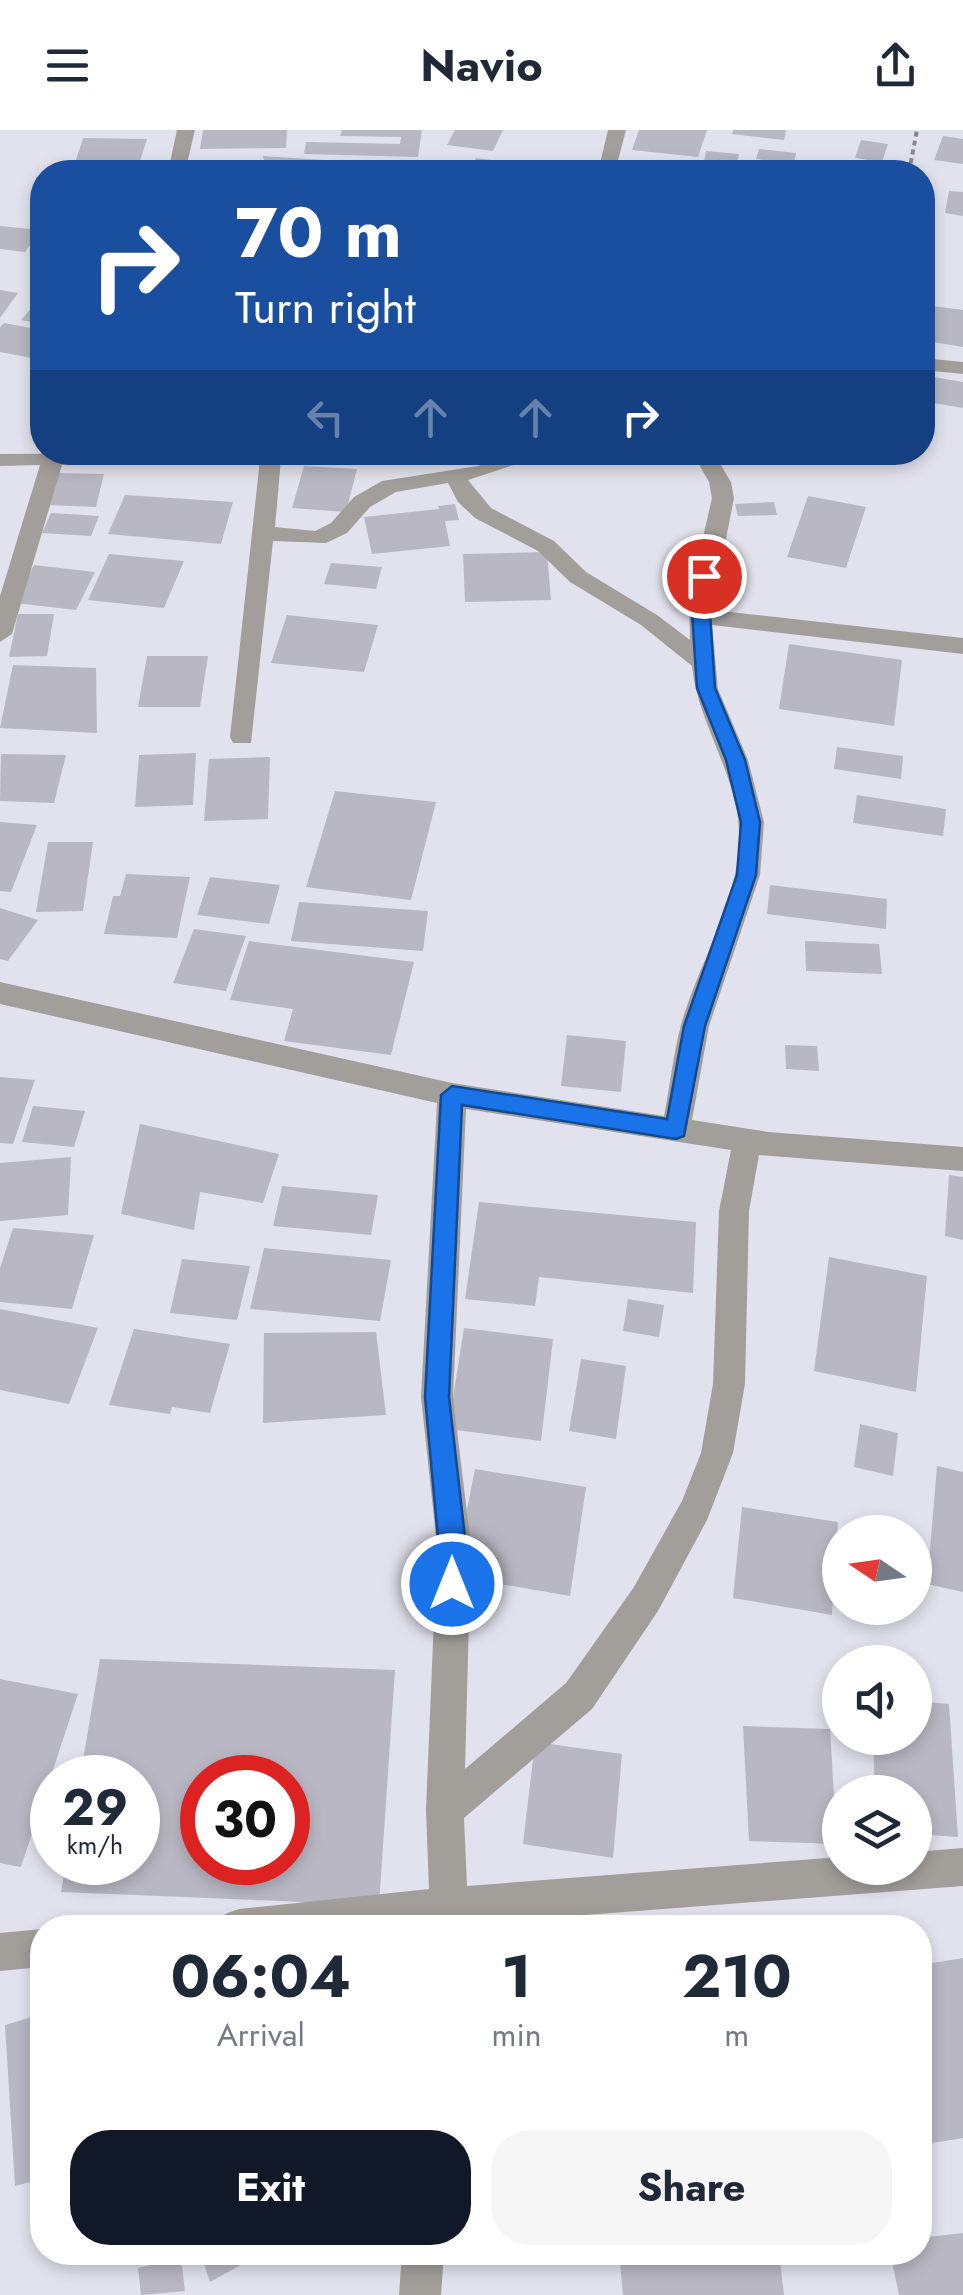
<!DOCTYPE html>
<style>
:root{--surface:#fff;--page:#f6f6f7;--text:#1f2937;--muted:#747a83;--accent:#111827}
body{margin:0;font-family:Jost,sans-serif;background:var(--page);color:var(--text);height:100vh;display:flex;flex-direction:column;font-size:38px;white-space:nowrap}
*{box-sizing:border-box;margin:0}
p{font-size:32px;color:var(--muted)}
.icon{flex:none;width:55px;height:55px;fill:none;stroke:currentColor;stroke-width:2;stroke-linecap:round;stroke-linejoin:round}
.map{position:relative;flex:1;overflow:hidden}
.side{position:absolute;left:30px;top:1785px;width:902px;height:350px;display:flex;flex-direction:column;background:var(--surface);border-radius:40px;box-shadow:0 5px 15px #0003}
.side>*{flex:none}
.hud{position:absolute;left:30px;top:30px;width:905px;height:305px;border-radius:40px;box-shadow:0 5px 15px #0003;background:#1a4fa0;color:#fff;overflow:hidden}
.needle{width:65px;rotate:283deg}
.buttons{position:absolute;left:822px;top:1385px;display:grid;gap:20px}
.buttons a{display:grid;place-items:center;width:110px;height:110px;border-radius:50%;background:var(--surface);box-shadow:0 5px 15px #0003;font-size:50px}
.speed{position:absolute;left:30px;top:1625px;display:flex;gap:20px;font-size:50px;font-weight:700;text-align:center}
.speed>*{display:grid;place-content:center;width:130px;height:130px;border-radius:50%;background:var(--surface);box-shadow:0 5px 15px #0003;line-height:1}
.speed small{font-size:25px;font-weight:400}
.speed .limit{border:15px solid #d22;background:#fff;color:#111}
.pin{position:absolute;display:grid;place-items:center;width:85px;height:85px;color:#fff;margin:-42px;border:5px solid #fff;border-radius:50%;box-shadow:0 2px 10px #0007}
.me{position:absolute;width:110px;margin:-55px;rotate:0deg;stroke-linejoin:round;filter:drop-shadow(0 0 8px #0008)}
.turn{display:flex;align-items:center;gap:35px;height:210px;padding:0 40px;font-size:45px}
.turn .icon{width:130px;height:130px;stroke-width:2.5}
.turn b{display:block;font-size:70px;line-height:85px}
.lanes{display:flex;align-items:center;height:95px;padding:0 40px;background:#0003;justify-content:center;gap:50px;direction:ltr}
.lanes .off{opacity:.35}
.eta{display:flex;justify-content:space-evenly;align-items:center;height:170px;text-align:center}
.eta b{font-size:60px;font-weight:700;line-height:70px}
.cta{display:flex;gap:20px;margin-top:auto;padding:20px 40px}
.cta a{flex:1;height:115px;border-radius:40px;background:var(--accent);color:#fff;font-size:40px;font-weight:700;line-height:115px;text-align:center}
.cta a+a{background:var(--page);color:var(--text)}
header{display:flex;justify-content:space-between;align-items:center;height:130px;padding:0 40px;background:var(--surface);font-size:45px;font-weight:700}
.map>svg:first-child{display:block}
.building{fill:#b8b7c3;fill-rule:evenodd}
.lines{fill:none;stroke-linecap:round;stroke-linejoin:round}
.path{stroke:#87878f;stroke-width:4;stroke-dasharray:5 4;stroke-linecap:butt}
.minor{fill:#a29f9b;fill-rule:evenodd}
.route{fill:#1a73e8;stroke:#114b97;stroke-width:2.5}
</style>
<header><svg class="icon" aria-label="menu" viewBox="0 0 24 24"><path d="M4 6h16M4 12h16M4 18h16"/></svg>Navio<svg class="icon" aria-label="share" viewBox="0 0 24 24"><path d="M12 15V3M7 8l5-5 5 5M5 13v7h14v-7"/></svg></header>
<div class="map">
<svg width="963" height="2165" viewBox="0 0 963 2165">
<rect width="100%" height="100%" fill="#e2e2ee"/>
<path class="building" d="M203 0H287L286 18 200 19Z
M342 0H422L418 27 304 24 306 12 400 14 401 7 340 6Z
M455 0H503L493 21 447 15Z
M639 0H707L698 27 632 20Z
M733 0H786L784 10 732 4Z
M943 6 963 9V34L934 30Z
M83 8 147 9 140 31 76 30Z
M861 10 888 14 882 32 855 28Z
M759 19 796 23 794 34 756 29Z
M706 21 739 24 736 36 781 42H702Z
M263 26 324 30 319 42H267Z
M476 28 515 33 511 42H470Z
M949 61 963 62V86L945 83Z
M0 96 41 100 25 122 0 119Z
M0 160 18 163 0 188Z
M42 166V194L21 190Z
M933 176 963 180V217L926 211Z
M4 193 42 200V230L0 222V197Z
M922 245 963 252V278L922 271Z
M304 336 357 339 346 382 292 378Z
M57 343 104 344 96 377 48 375Z
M125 365 233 372 221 414 108 404Z
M808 366 866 377 846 438 787 427Z
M774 372 777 385 738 386 735 374Z
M455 374 459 390 445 391 450 416 372 424 364 387 439 379 438 376Z
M51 383 99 386 91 406 42 403Z
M547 422 551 470 465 472 463 424Z
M109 424 184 431 164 478 88 470Z
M331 433 382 437 376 459 324 454Z
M34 435 95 442 76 480 15 473Z
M18 484H54L47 526 9 527Z
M287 485 378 495 364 542 271 533Z
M789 514 902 530 894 596 779 579Z
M147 526H208L200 577H138Z
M13 535 96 538 97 603 0 598Z
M837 617 903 626 901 649 834 639Z
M196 623 193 675 135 677 139 625Z
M1 624 66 625 54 673 0 671Z
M270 627 268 689 204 691 209 629Z
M335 661 436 672 411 770 306 757Z
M857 665 946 679 943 706 853 693Z
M0 692 37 695 11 762 0 761Z
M48 712H93L83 781 36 782Z
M126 744 190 747 177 808 104 804 113 766H120Z
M210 747 280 755 269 794 197 785Z
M770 755 887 769 886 799 767 784Z
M299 772 428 781 423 821 291 811Z
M0 778 38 790 8 831 0 829Z
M194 799 246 806 226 861 173 853Z
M249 811 414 832 391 925 284 911 293 879 230 870Z
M805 811 879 814 882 844 806 841Z
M567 905 626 911 621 962 561 956Z
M785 915 817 916 819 941 786 939Z
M0 947 35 950 13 1014 0 1013Z
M33 976 85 981 74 1017 22 1012Z
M140 994 279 1024 263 1073 200 1062 194 1100 121 1084Z
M71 1027 68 1085 0 1091V1033Z
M949 1045 963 1047V1110L945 1106Z
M282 1056 378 1065 371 1105 273 1096Z
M479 1072 696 1092 693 1163 539 1147 535 1176 465 1169Z
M13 1098 94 1105 72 1179 0 1172V1138Z
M264 1118 391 1130 380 1191 250 1179Z
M829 1127 927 1146 916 1262 814 1241Z
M182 1129 250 1136 237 1190 170 1183Z
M628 1169 664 1175 659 1207 623 1201Z
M0 1179 98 1198 69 1274 0 1260Z
M464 1198 553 1209 541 1311 448 1299Z
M134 1199 230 1214 210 1283 172 1277 170 1284 109 1275Z
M376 1202 386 1285 263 1293 264 1203Z
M581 1229 626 1236 616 1309 569 1301Z
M860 1294 898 1303 893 1346 854 1337Z
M937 1336 963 1342V1462L927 1454Z
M475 1339 586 1357 570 1466 454 1446Z
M742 1377 838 1392 832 1485 733 1468Z
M100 1529 395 1540 379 1775 61 1762 66 1732H138V1648H80ZM202 1648H288V1732H202Z
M0 1549 78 1564 21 1737 0 1733Z
M915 1571 949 1574 958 1707 915 1704V1662H875L873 1608H915Z
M743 1596 830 1599 837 1714 749 1711Z
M535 1612 622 1624 613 1728 523 1714Z
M963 1828V2008L920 2015V1835Z
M42 1884V2049L15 2056 5 1895Z
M963 2103V2165H899L890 2122H920V2108Z
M200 2122H264L210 2152Z
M619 2122H779L784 2165H623Z
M181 2128 185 2161 141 2165 138 2138Z"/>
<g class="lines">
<path class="path" d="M909 42 917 0"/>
<path class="minor" d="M177 0H195L185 42H168Z
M608 0H626L615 42H598Z
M922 228 963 232V244L922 240Z
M307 322 297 328 281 329 275 397 315 401 331 393 354 367 382 351 478 336 520 322H553L468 350 491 378 554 411 586 442 657 485 690 510 689 468 712 368 709 352 692 322H713L731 352 734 368 712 480 963 508V524L712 495 718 559 748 630 764 692 760 745 709 896 692 990 768 1002 963 1017V1041L759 1025 749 1081 745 1254 733 1323 707 1390 658 1481 592 1579 464 1688 467 1756 840 1727V1738H915V1722L963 1718V1756L469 1794V1798H220L225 1784 239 1779 429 1759 426 1680 437 1416 421 1267 437 973 0 874V852L452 953 664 986C670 956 673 925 681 895 699 830 747 759 738 689 731 635 697 589 692 536L641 495 570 452 538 421 475 388 458 372 448 353 396 362 370 377 347 403 326 413 273 411 251 613H233L230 607 260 329 62 335 12 504 0 512V466L40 335 0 336V324ZM466 979 731 1020 719 1081 713 1254 701 1323 682 1371 634 1457 566 1553 465 1639 471 1416 453 1267Z
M42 1799V1837L0 1841V1803Z
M402 2122H444L441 2165H399Z"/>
</g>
<path class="route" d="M704 441 713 446 709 468 715 558 745 630 760 692 756 745 705 896 684 1006 676 1009 462 975 449 1267 466 1416 462 1463 452 1466 443 1463 425 1267 441 965 452 956 667 989 684 896 737 745 741 692 726 630 697 558 691 468 695 446Z"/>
</svg>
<div class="buttons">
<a><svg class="needle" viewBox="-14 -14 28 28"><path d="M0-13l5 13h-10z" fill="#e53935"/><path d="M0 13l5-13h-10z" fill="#747a83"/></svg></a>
<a><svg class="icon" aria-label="sound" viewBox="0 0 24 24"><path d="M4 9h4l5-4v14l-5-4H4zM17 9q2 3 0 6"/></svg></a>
<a><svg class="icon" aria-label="layers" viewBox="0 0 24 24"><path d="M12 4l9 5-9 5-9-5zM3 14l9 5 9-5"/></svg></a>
</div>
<div class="speed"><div>29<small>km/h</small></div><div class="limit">30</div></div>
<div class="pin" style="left:704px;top:446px;background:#d93025"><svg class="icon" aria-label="arrive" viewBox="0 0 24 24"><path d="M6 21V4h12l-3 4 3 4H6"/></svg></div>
<svg class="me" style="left:452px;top:1454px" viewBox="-20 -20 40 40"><circle r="17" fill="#1a73e8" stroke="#fff" stroke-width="3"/><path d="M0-11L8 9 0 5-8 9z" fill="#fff"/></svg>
<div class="hud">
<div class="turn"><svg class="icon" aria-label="right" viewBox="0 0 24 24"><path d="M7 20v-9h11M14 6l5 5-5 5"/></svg><div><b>70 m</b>Turn right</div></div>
<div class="lanes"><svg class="icon off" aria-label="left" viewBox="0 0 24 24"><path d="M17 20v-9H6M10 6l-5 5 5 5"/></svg><svg class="icon off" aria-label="ahead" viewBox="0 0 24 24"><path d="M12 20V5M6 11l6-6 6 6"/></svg><svg class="icon off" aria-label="ahead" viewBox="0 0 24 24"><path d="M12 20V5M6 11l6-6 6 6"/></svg><svg class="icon" aria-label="right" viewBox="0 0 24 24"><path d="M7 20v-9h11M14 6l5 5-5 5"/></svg></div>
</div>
<section class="side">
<div class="eta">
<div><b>06:04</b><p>Arrival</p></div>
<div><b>1</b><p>min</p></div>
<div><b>210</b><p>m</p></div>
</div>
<div class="cta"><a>Exit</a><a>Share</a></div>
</section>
</div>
